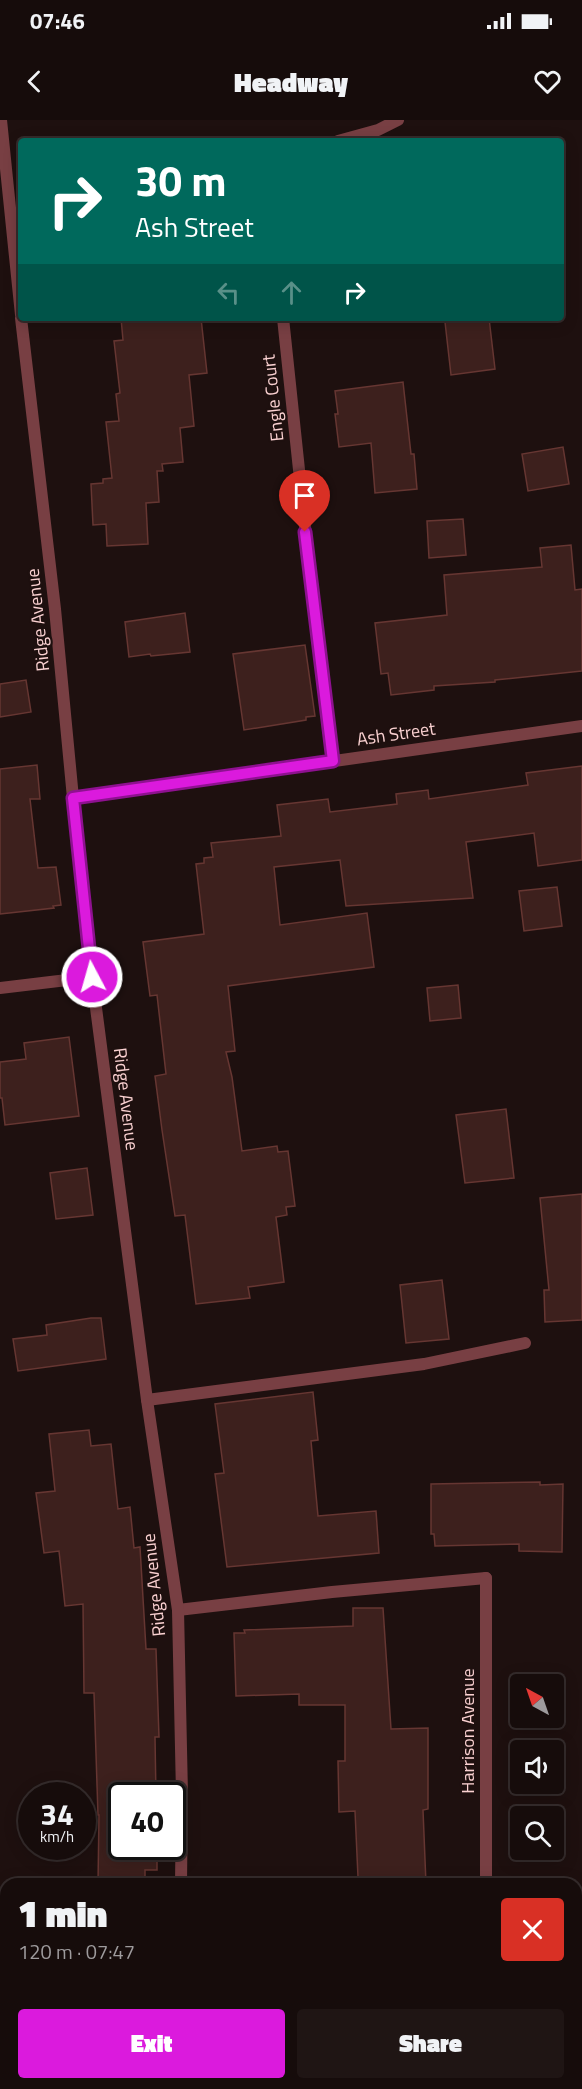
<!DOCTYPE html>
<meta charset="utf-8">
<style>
:root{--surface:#160c0b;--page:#1f1514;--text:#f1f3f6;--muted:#9e9b9d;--line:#352c2c;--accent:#db1add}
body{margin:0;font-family:"Titillium Web",sans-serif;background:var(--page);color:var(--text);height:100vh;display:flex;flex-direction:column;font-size:22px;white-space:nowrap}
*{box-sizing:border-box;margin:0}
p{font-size:20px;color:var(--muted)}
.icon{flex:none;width:33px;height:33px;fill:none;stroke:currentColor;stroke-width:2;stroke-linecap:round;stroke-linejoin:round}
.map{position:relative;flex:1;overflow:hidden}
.drawer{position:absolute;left:0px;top:1758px;width:582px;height:212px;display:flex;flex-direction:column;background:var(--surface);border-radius:18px 18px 0 0;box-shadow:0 3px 15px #0003,0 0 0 2px var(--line)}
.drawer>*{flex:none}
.banner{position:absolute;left:18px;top:18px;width:546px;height:183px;border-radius:6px;box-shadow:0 3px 15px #0003,0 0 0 2px var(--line);background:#00695c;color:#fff;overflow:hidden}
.needle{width:39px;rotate:320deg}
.tools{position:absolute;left:510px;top:1554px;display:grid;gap:12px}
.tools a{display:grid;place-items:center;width:54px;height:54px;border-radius:6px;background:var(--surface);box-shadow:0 3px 15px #0003,0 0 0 2px var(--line);font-size:30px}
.speed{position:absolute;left:18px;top:1662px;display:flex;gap:12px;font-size:30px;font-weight:700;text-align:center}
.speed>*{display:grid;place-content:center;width:78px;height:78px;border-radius:50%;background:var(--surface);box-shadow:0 3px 15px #0003,0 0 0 2px var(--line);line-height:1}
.speed small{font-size:15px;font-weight:400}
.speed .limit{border:3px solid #111;border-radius:9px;background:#fff;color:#111}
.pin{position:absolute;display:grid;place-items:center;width:51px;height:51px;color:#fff;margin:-62px -26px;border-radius:50% 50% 50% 0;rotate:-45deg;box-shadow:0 0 6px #0007}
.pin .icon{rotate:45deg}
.me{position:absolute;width:66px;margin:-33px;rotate:354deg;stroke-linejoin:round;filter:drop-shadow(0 0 4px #0008)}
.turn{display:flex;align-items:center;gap:21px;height:126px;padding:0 18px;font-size:27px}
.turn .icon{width:78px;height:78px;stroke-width:2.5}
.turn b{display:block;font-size:42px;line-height:51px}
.lanes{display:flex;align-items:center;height:57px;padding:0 18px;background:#0003;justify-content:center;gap:30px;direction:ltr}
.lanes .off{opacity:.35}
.round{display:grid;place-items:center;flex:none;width:63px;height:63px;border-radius:6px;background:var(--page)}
.headline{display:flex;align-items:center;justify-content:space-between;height:102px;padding:0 18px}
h1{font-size:36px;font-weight:800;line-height:45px}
.action{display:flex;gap:12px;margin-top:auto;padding:12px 18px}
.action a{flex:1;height:69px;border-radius:6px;background:var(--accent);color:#fff;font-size:24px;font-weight:800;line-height:69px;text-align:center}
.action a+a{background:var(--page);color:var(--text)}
.status{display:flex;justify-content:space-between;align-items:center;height:42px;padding:0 30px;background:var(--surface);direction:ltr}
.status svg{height:16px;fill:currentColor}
header{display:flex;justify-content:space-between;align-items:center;height:78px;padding:0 18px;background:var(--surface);font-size:27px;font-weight:800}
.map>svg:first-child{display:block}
.building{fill:#3d201d;stroke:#663632;stroke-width:1.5}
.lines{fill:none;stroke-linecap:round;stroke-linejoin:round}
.service{stroke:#783f43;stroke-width:12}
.minor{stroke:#783f43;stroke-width:12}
.tertiary{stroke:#783f43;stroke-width:12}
.route-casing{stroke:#8e1190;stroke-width:15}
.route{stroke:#db1add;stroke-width:10}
.labels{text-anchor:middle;stroke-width:4.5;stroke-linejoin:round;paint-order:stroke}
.street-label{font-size:18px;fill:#fad1d1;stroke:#1e100f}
</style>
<div class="status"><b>07:46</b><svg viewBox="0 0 49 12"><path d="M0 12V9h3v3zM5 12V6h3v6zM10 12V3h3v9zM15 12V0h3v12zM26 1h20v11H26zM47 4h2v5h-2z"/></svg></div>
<header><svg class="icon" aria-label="back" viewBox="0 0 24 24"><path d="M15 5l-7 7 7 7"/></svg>Headway<svg class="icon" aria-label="heart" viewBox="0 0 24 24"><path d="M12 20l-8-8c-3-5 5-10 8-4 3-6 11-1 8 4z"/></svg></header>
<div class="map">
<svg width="582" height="1969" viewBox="0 0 582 1969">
<rect width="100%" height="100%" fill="#1e100f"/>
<path class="building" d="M121 198H201L207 253 189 255 194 306 180 308 183 342 162 344 163 351H157L159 382 146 383 148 424 107 426 106 404 93 405 91 364 103 363V359L112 358 106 302 119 301 116 274 120 273 114 221 123 220Z
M489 198 495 249 451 255 445 202Z
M403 262 411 334H414L417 369 375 373 371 323 339 327 335 294H338L335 271Z
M563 327 569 364 528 371 522 334Z
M463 399 466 435 429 438 427 401Z
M571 425 575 470 582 469V551L495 560V562L434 566V570L391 575 388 553 381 554 375 503 447 495 444 455 542 447 540 428Z
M185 493 190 532 151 536 150 534 129 537 125 502Z
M305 525 315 596 306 597V600L244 610 233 534Z
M26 560 31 592 0 597V564Z
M37 645 40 679H30L38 748 56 747 61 785 53 786 54 788 0 794V649Z
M582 646V740L538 746 534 713 466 722 473 778 346 786 340 740 274 747 280 805 367 793 374 847 228 866 235 931 226 932 232 957 242 1031 277 1026 278 1032 288 1031 295 1086 286 1087 287 1095 276 1097 284 1162 248 1167 250 1178 196 1184 185 1095 175 1096 162 1010 155 956 166 954 157 875 150 876 143 822 204 814 196 744 204 743V738L213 737 211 723 281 716 277 685 328 679 330 692 397 684 396 674 428 670 429 679 528 665 526 653Z
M557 767 562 806 524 811 519 771Z
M458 865 461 898 430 901 427 868Z
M69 917 79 996 5 1005 2 978H0V942L26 939 24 923Z
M506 989 514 1058 465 1063 456 995Z
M87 1048 93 1095 56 1099 50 1053Z
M582 1074V1200L545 1202 544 1170H549L540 1078Z
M442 1160 449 1219 406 1223 400 1165Z
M91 1198H101L106 1239 18 1251 13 1219 47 1215 46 1205Z
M313 1272 318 1320 311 1321 318 1396 376 1391 379 1433 227 1447 215 1354 224 1353 215 1284Z
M89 1310 91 1326 111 1324 118 1389 130 1387 134 1428 140 1427 146 1529H156L159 1617H155L156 1676H122V1726H157V1750H145V1763L98 1764 99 1695H98L94 1573H84L83 1484 65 1486 59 1431 44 1433 36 1373 55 1371 49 1314Z
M540 1362V1365L563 1364 562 1432 519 1431V1424L435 1426 434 1414H431V1364Z
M353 1488H383L391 1609 428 1608V1689L423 1690 426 1764H367V1757H358L355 1691 339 1692 338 1641H345V1585H299V1574L236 1576 234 1513H245L244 1510 353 1506Z"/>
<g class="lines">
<path class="service" d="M338 21 378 10 398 0
M283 198 308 435 333 641
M147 1280 424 1244 525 1223
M178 1490 332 1472 486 1458"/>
<path class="minor" d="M1 0 21 195
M21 198 55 489 73 678
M92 857 147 1280 178 1490 182 1674 181 1764
M486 1764V1458
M180 1969V1964
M486 1969V1964"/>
<path class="tertiary" d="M0 868 92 857 73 678 582 606"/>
</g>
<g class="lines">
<g class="route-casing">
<path id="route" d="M92 857 73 678 333 641 305 412"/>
</g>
<use href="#route" class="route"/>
</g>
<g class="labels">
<g class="street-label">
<text transform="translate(273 278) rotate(-96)" y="6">Engle Court</text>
<text transform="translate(38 500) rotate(-96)" y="6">Ridge Avenue</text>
<text transform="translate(396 614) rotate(-8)" y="6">Ash Street</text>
<text transform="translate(126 979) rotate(83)" y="6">Ridge Avenue</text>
<text transform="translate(154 1465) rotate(-96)" y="6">Ridge Avenue</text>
<text transform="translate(468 1611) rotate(-90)" y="6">Harrison Avenue</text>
</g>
</g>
</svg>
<div class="tools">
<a><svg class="needle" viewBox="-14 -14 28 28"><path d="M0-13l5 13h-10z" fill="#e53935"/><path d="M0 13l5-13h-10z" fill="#9e9b9d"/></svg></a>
<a><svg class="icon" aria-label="sound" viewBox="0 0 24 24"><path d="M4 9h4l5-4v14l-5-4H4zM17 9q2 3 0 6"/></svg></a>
<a><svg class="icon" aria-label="search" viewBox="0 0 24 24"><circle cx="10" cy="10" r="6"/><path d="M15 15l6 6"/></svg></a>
</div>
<div class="speed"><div>34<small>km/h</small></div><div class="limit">40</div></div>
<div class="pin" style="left:305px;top:412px;background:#d93025"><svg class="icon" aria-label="arrive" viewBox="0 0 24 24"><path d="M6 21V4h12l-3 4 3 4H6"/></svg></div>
<svg class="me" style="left:92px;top:857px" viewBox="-20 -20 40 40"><circle r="17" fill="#db1add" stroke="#fff" stroke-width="3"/><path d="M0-11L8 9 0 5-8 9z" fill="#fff"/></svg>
<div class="banner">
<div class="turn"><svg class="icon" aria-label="right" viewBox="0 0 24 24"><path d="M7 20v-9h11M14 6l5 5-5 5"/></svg><div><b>30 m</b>Ash Street</div></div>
<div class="lanes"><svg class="icon off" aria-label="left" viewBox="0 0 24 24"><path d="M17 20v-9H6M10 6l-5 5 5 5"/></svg><svg class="icon off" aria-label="ahead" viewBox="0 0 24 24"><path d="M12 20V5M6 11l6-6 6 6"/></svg><svg class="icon" aria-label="right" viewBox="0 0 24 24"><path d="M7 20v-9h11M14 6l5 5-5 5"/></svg></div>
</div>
<section class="drawer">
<div class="headline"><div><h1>1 min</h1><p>120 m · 07:47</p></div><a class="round" style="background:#d93025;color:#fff"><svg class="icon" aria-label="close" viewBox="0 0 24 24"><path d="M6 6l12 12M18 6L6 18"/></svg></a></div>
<div class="action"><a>Exit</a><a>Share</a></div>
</section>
</div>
